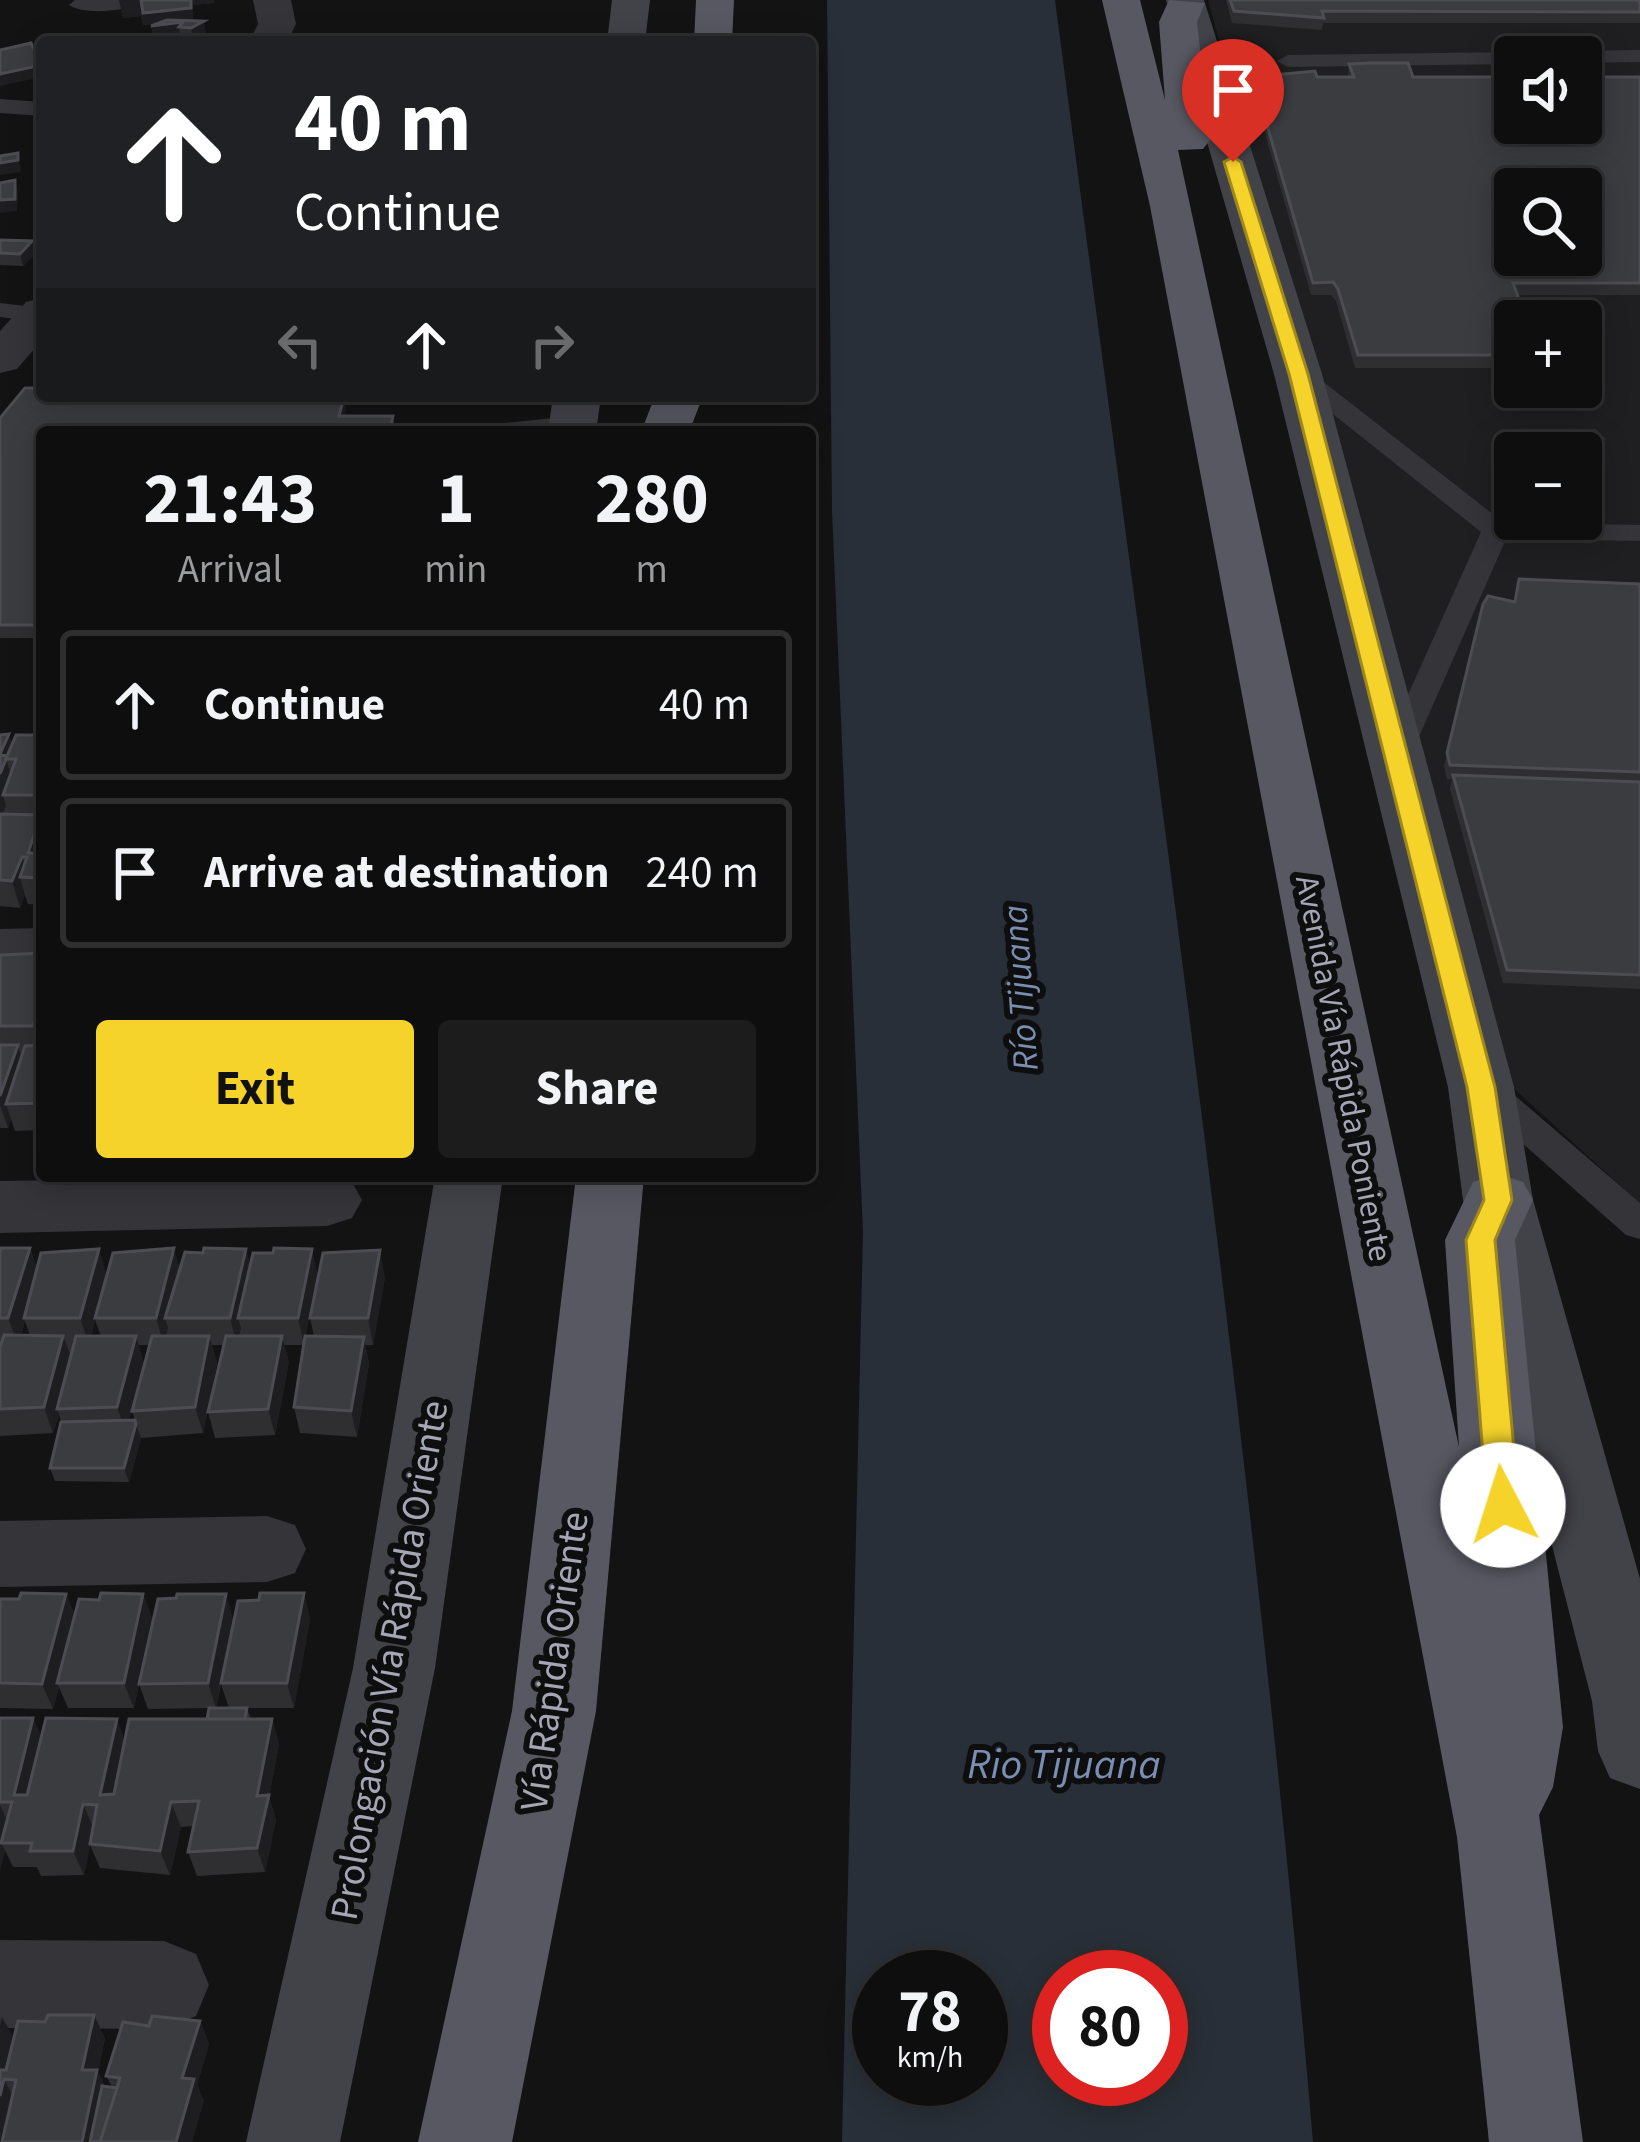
<!DOCTYPE html>
<meta charset="utf-8">
<style>
:root{--surface:#0e0e0f;--page:#1c1c1d;--text:#f1f3f6;--muted:#9b9c9e;--line:#2e2e2f;--accent:#f5d32b}
body{margin:0;font-family:"Source Sans 3",sans-serif;background:var(--page);color:var(--text);height:100vh;display:flex;flex-direction:column;font-size:45px;white-space:nowrap}
*{box-sizing:border-box;margin:0}
p{font-size:39px;color:var(--muted)}
.icon{flex:none;width:66px;height:66px;fill:none;stroke:currentColor;stroke-width:2;stroke-linecap:round;stroke-linejoin:round}
.map{position:relative;flex:1;overflow:hidden}
.drawer{position:absolute;left:36px;top:426px;width:780px;height:756px;display:flex;flex-direction:column;background:var(--surface);border-radius:12px;box-shadow:0 6px 30px #0003,0 0 0 3px var(--line)}
.drawer>*{flex:none}
.hud{position:absolute;left:36px;top:36px;width:780px;height:366px;border-radius:12px;box-shadow:0 6px 30px #0003,0 0 0 3px var(--line);background:#202124;color:#fff;overflow:hidden}
.tools{position:absolute;left:1494px;top:36px;display:grid;gap:24px}
.tools a{display:grid;place-items:center;width:108px;height:108px;border-radius:12px;background:var(--surface);box-shadow:0 6px 30px #0003,0 0 0 3px var(--line);font-size:60px}
.speed{position:absolute;left:852px;top:1950px;display:flex;gap:24px;font-size:60px;font-weight:700;text-align:center}
.speed>*{display:grid;place-content:center;width:156px;height:156px;border-radius:50%;background:var(--surface);box-shadow:0 6px 30px #0003,0 0 0 3px var(--line);line-height:1}
.speed small{font-size:30px;font-weight:400}
.speed .limit{border:18px solid #d22;background:#fff;color:#111}
.pin{position:absolute;display:grid;place-items:center;width:102px;height:102px;color:#fff;margin:-123px -51px;border-radius:50% 50% 50% 0;rotate:-45deg;box-shadow:0 0 12px #0007}
.pin .icon{rotate:45deg}
.me{position:absolute;width:132px;margin:-66px;rotate:355deg;stroke-linejoin:round;filter:drop-shadow(0 0 9px #0008)}
.turn{display:flex;align-items:center;gap:42px;height:252px;padding:0 60px;font-size:54px}
.turn .icon{width:156px;height:156px;stroke-width:2.5}
.turn b{display:block;font-size:84px;line-height:102px}
.lanes{display:flex;align-items:center;height:114px;padding:0 60px;background:#0003;justify-content:center;gap:60px;direction:ltr}
.lanes .off{opacity:.35}
.eta{display:flex;justify-content:space-evenly;align-items:center;height:204px;text-align:center}
.eta b{font-size:72px;font-weight:700;line-height:84px}
.button{display:flex;gap:24px;margin-top:auto;padding:24px 60px}
.button a{flex:1;height:138px;border-radius:12px;background:var(--accent);color:#111;font-size:48px;font-weight:700;line-height:138px;text-align:center}
.button a+a{background:var(--page);color:var(--text)}
ul{padding:0;list-style:none}
li{display:flex;align-items:center;gap:36px;height:150px;margin:0 24px 18px;padding:0 36px;border:6px solid var(--line);border-radius:12px}
li div{flex:1}
li b{display:block;font-size:45px}
li em{font-style:normal}
.map>svg:first-child{display:block}
.built{fill:#1f1f21;fill-rule:evenodd}
.water{fill:#292f38;fill-rule:evenodd}
.lines{fill:none;stroke-linecap:round;stroke-linejoin:round}
.service{fill:#343439;fill-rule:evenodd}
.minor{fill:#343439;fill-rule:evenodd}
.tertiary{fill:#343439;fill-rule:evenodd}
.secondary{fill:#424249;fill-rule:evenodd}
.trunk{fill:#585862;fill-rule:evenodd}
.wall{fill:#2f2f32;fill-rule:evenodd}
.shaded-wall{fill:#1e1e20}
.building{fill:#3b3c40;stroke:#4c4c52;stroke-width:3;fill-rule:evenodd}
.route{fill:#f5d32b;stroke:#9f891c;stroke-width:3}
.labels{text-anchor:middle;stroke-width:12;stroke-linejoin:round;paint-order:stroke}
.street-label{font-size:33px;fill:#a4a6b5;stroke:#0e0e0f}
.water-label{font-size:36px;font-style:italic;fill:#7a8eb1;stroke:#0e0e0f}
.near-street-label{font-size:39px;fill:#a4a6b5;stroke:#0e0e0f}
.near-water-label{font-size:42px;font-style:italic;fill:#7a8eb1;stroke:#0e0e0f}
</style>
<div class="map">
<svg width="1640" height="2142" viewBox="0 0 1640 2142">
<rect width="100%" height="100%" fill="#131314"/>
<path class="built" d="M1208 0H1640V1204L1508 1083ZM1515 57H1581V123H1515ZM1515 189H1581V255H1515ZM1515 321H1581V387H1515ZM1515 453H1581V519H1515Z"/>
<path class="water" d="M827 0H1055C1148 713 1252 1425 1313 2142H842L863 1232 832 510ZM981 1977V2079H879V1977ZM1161 1977V2079H1059V1977Z"/>
<g class="lines">
<path class="service" d="M75 0H147C131 11 85 16 69 5Z
M1640 50V62L1581 63V57H1543L1554 51Z
M1515 52 1525 57H1515V64L1288 67 1277 61 1288 55Z
M0 99 42 102V116L0 113Z
M0 303 42 308V322L0 317Z
M1298 366 1307 369 1503 522 1640 525V541L1506 539 1407 764 1396 767 1380 757 1481 532 1289 379 1285 374 1289 369Z
M573 416 586 424 582 430 482 432 495 424Z
M1484 1076 1497 1080 1640 1203V1239L1626 1235 1471 1098 1466 1089 1471 1080Z"/>
<path class="minor" d="M42 928V970L0 971V929Z
M333 1176 352 1182 362 1200 352 1218 327 1226 0 1233V1181Z
M267 1516 295 1525 306 1549 295 1573 267 1582 0 1587V1521Z
M0 1940 164 1941 196 1954 209 1985 196 2016 164 2029 0 2028Z"/>
<path class="tertiary" d="M253 0H291L296 24 287 42H249L258 24Z
M42 298V340L17 369 0 373V331L26 302Z"/>
<path class="secondary" d="M612 0H650L645 42H607Z
M1166 0H1204L1322 374 1514 1087 1533 1200 1640 1579V1789L1610 1778 1598 1751 1592 1701 1463 1200 1448 1087 1274 374Z
M553 396H601L596 432H548Z
M435 1176H503L435 1668 340 2142H246L353 1668Z"/>
<path class="trunk" d="M696 0H734L732 42H694Z
M1102 0H1140L1165 100 1159 22 1169 0 1205 3 1197 22 1210 140 1203 149 1178 150 1459 1447 1445 1240 1473 1182 1498 1174 1523 1182 1533 1200 1515 1240 1563 1727 1553 1787 1539 1815 1583 2142H1489L1457 1837 1150 206Z
M655 396H703L689 432H641Z
M576 1176H644L596 1711 512 2142H418L512 1711Z"/>
</g>
<path class="wall" d="M119 0H214V3L193 5V19L181 20 206 33 193 39 181 38 180 34 154 37 151 26 160 23 143 25 141 16 123 18Z
M1226 0H1640V23H1323L1322 30 1232 23Z
M1349 64 1413 77H1640V295H1517L1515 368H1355L1336 301 1331 295H1311L1252 88 1253 77H1348Z
M0 241H32L35 254 23 266 0 265Z
M346 409 344 416H393L395 429 42 432V638H0V418Z
M1603 439 1598 459 1581 458V453H1555L1558 442Z
M1640 584V989L1503 983 1450 789 1452 779H1447L1444 766 1483 604 1514 602Z
M0 735 12 745 42 735V905L28 904 25 895 20 908 0 906Z
M42 953V1130L15 1131 11 1119 8 1128H0V955Z
M0 1248H30L37 1269 107 1275 180 1268 203 1253 246 1249 250 1266 273 1253 306 1336H314L310 1318 385 1277 373 1345H365L369 1363 357 1437 300 1433 294 1407 304 1345H284L289 1362 275 1435 215 1438 208 1412 223 1345H212L217 1363 203 1433 141 1438 129 1482 55 1481 50 1468 61 1422 59 1414 53 1433 0 1436ZM95 1320 101 1336H91ZM25 1321 30 1336 21 1335ZM138 1345H150L132 1411 135 1420H129L144 1363Z
M304 1593 310 1619 294 1708H247L251 1719H272L279 1744 269 1797 276 1820 265 1872 197 1876 188 1852 194 1826 181 1827 170 1875 100 1868 90 1845 84 1875 41 1876 37 1867H13L5 1850 0 1870V1718H33L41 1736 125 1740 207 1719 209 1708 148 1709 139 1684 134 1708H68L59 1687 53 1709 0 1708V1599L66 1594 75 1616 99 1600 143 1594 152 1619 142 1670 226 1594 233 1620 259 1600ZM221 1684 229 1708H216Z
M0 2017 14 2038H105L98 2072 105 2086 112 2087 106 2076 149 2026 200 2021 209 2044 197 2085 204 2101 0 2142Z"/>
<path class="shaded-wall" d="M119 0H214V3L193 5V19L143 25 141 16 123 18Z
M204 21 206 33 193 39 191 28Z
M183 22 179 27 180 34 154 37 151 26Z
M42 65V77L0 86V74Z
M18 153 21 172 0 175V163Z
M15 180 18 192 17 211 0 213V200Z
M32 241 35 254 23 266 20 254Z
M344 397 346 409 341 429 339 416Z
M9 734 16 759H6L14 785 3 795 6 806 0 820V754Z
M41 815 42 862 36 879 28 853Z
M22 857 28 878 20 877 25 895 20 908 12 881Z
M42 997V1050L41 1053 33 1026Z
M18 1045 26 1072 6 1104 11 1119 8 1128 0 1105V1096Z
M30 1248 39 1275 24 1318 25 1321 18 1344 8 1318Z
M174 1248 182 1275 165 1318 168 1328 164 1345 156 1318Z
M99 1249 107 1275 89 1345 80 1318Z
M246 1249 253 1276 238 1318 241 1328 237 1345 230 1318Z
M312 1249 318 1275 304 1345 298 1318Z
M380 1250 385 1277 373 1345 368 1318Z
M63 1336 73 1362 57 1409 59 1414 53 1433 44 1407Z
M136 1336 144 1363 126 1433 117 1407Z
M209 1336 217 1363 203 1433 195 1407Z
M282 1336 289 1362 275 1435 268 1409Z
M364 1337 369 1363 357 1437 351 1411Z
M136 1424 141 1438 129 1482 124 1468Z
M304 1593 310 1619 294 1708 287 1683Z
M66 1594 76 1619 57 1683 59 1687 53 1709 42 1684Z
M143 1594 152 1619 134 1708 124 1683Z
M226 1594 233 1620 216 1708 208 1683Z
M33 1718 44 1743 25 1820 14 1795Z
M117 1719 126 1744 110 1820 100 1795Z
M272 1719 279 1744 269 1797 276 1820 265 1872 257 1848V1796Z
M171 1802 181 1827 170 1875 160 1851Z
M83 1804 94 1829 84 1875 73 1851Z
M0 1805 10 1827 1 1843 5 1850 0 1870Z
M94 2015 105 2038 98 2072 108 2092 98 2142H82V2070Z
M2 2017 15 2040 4 2080 16 2101 7 2142H0V2026Z
M200 2021 209 2044 197 2085 204 2101 192 2142H176L182 2078Z"/>
<path class="building" d="M141 0H191V8L143 13Z
M1230 0H1640V12L1322 11 1324 18 1234 11Z
M167 20 204 21 191 28 179 27 183 22 151 26Z
M31 43 42 65 0 74V50Z
M1372 63H1408L1413 77H1515V123H1581V77H1640V283H1513L1527 321H1515V355H1358L1338 289 1333 282 1313 283 1253 77 1315 71 1317 77H1354L1349 64ZM1515 189H1581V255H1515Z
M18 153V160L0 163V156Z
M15 180V199L0 200V183Z
M0 240 32 241 20 254 0 253Z
M25 388H42V396L344 397 339 416H393L389 432H42V625H0V418Z
M1595 431 1603 439 1601 446 1558 442 1564 432Z
M1519 579 1640 584V772L1450 765 1447 753 1483 604 1488 596 1515 602Z
M9 734 0 754V735Z
M16 735H42V795H3L16 759H6L0 774V755L7 756Z
M1453 775 1640 782V975L1507 970Z
M0 814 41 815 28 853H40L42 848V878L20 877 27 857H22L12 881 0 880Z
M42 953V971L39 979H42V997L33 1026H0V955Z
M0 1045H18L0 1096Z
M42 1045V1103L6 1104 25 1046Z
M0 1248H30L8 1318H0Z
M174 1248 156 1318H95L113 1253Z
M204 1248 246 1249 230 1318H165L185 1252 203 1253Z
M274 1248 312 1249 298 1318H238L253 1253H273Z
M99 1249 80 1318H24L41 1253Z
M380 1250 368 1318H310L323 1253Z
M4 1335 63 1336 44 1407 0 1409V1347Z
M76 1336H136L117 1407 57 1409Z
M152 1336H209L195 1407 132 1411Z
M226 1336H282L268 1409 208 1412Z
M305 1336 364 1337 351 1411 294 1407Z
M135 1420 136 1424 124 1468H50L61 1422Z
M21 1593 66 1594 42 1684 0 1683V1599H19Z
M101 1593 143 1594 124 1683H57L79 1599 99 1600Z
M260 1593H304L287 1683H221L238 1601 259 1600Z
M177 1594H226L208 1683 139 1684 158 1599 176 1598Z
M209 1708H247L245 1719H207Z
M0 1718H33L14 1795H27L46 1718 117 1719 100 1795 114 1794 129 1719H272L257 1796 269 1795 257 1848 188 1852 199 1801 171 1802 160 1851 90 1844 97 1805 83 1804 73 1851H30L32 1843H1L12 1802H0Z
M48 2015H94L82 2070H97L82 2142H2L16 2080 4 2079 0 2096V2070H6L18 2021 45 2022Z
M152 2016 200 2021 182 2078 194 2079 176 2142H100L120 2078 106 2076 123 2022 149 2026Z
M102 2086 117 2088 100 2142H90Z"/>
<path class="route" d="M1233 157 1241 162 1308 374 1495 1087 1512 1200 1495 1240 1519 1505 1514 1515 1503 1519 1491 1515 1487 1505 1466 1240 1484 1200 1467 1087 1289 374 1224 162Z"/>
<g class="labels">
<g class="street-label">
<text transform="translate(1345 1068) rotate(79)" y="12">Avenida Vía Rápida Poniente</text>
</g>
<g class="water-label">
<text transform="translate(1019 988) rotate(-94)" y="13">Río Tijuana</text>
</g>
<g class="near-street-label">
<text transform="translate(388 1660) rotate(-80)" y="14">Prolongación Vía Rápida Oriente</text>
<text transform="translate(553 1661) rotate(-82)" y="14">Vía Rápida Oriente</text>
</g>
<g class="near-water-label">
<text x="1064" y="1778">Rio Tijuana</text>
</g>
</g>
</svg>
<div class="tools">
<a><svg class="icon" aria-label="sound" viewBox="0 0 24 24"><path d="M4 9h4l5-4v14l-5-4H4zM17 9q2 3 0 6"/></svg></a>
<a><svg class="icon" aria-label="search" viewBox="0 0 24 24"><circle cx="10" cy="10" r="6"/><path d="M15 15l6 6"/></svg></a>
<a>+</a>
<a>−</a>
</div>
<div class="speed"><div>78<small>km/h</small></div><div class="limit">80</div></div>
<div class="pin" style="left:1233px;top:162px;background:#d93025"><svg class="icon" aria-label="arrive" viewBox="0 0 24 24"><path d="M6 21V4h12l-3 4 3 4H6"/></svg></div>
<svg class="me" style="left:1503px;top:1505px" viewBox="-20 -20 40 40"><circle r="19" fill="#fff"/><path d="M0-13L10 11 0 6-10 11z" fill="#f5d32b"/></svg>
<div class="hud">
<div class="turn"><svg class="icon" aria-label="ahead" viewBox="0 0 24 24"><path d="M12 20V5M6 11l6-6 6 6"/></svg><div><b>40 m</b>Continue</div></div>
<div class="lanes"><svg class="icon off" aria-label="left" viewBox="0 0 24 24"><path d="M17 20v-9H6M10 6l-5 5 5 5"/></svg><svg class="icon" aria-label="ahead" viewBox="0 0 24 24"><path d="M12 20V5M6 11l6-6 6 6"/></svg><svg class="icon off" aria-label="right" viewBox="0 0 24 24"><path d="M7 20v-9h11M14 6l5 5-5 5"/></svg></div>
</div>
<section class="drawer">
<div class="eta">
<div><b>21:43</b><p>Arrival</p></div>
<div><b>1</b><p>min</p></div>
<div><b>280</b><p>m</p></div>
</div>
<ul>
<li><svg class="icon" aria-label="ahead" viewBox="0 0 24 24"><path d="M12 20V5M6 11l6-6 6 6"/></svg><div><b>Continue</b></div><em>40 m</em></li>
<li><svg class="icon" aria-label="arrive" viewBox="0 0 24 24"><path d="M6 21V4h12l-3 4 3 4H6"/></svg><div><b>Arrive at destination</b></div><em>240 m</em></li>
</ul>
<div class="button"><a>Exit</a><a>Share</a></div>
</section>
</div>
